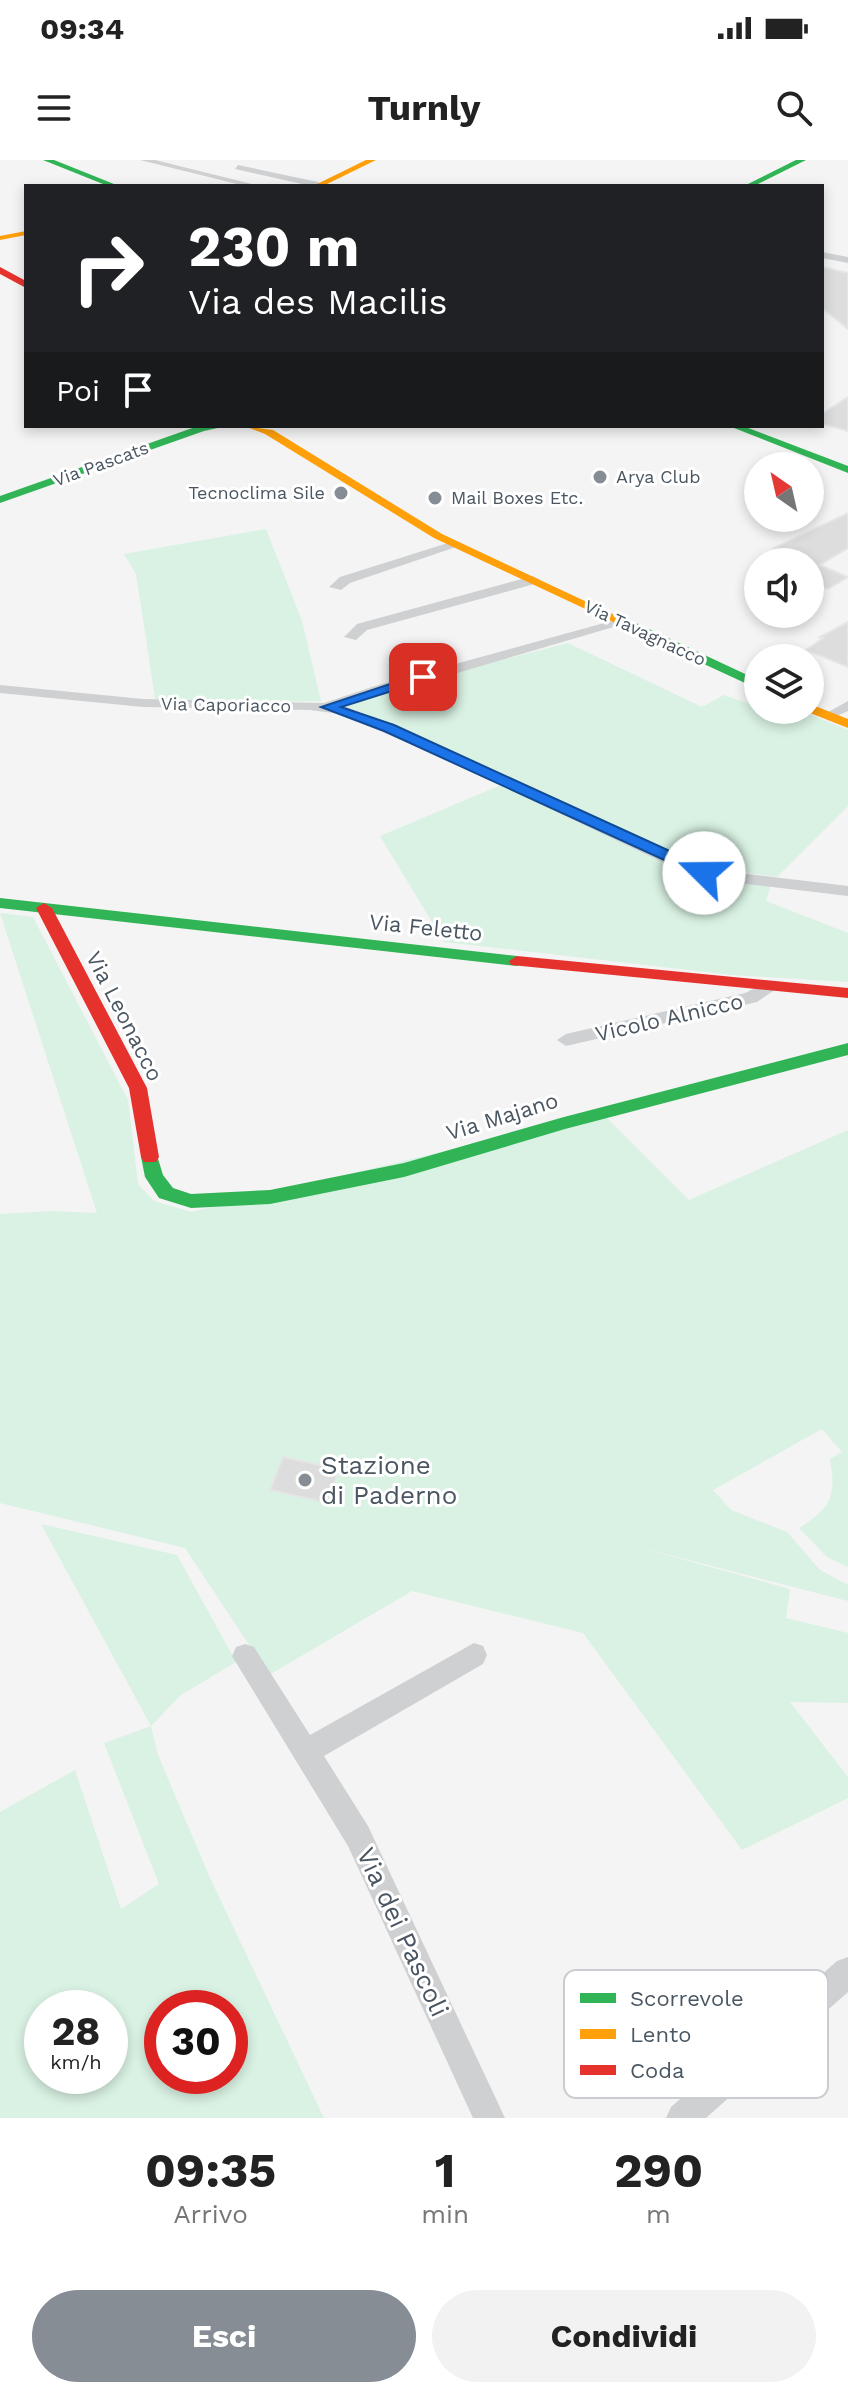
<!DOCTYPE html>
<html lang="it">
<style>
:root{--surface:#fff;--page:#f2f2f2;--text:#222;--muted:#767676;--accent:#868d94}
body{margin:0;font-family:"Work Sans",sans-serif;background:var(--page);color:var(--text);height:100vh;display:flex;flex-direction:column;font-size:30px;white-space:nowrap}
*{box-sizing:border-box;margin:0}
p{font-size:26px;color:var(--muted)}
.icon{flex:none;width:44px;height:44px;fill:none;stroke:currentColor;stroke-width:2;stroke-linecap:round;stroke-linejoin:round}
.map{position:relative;height:1958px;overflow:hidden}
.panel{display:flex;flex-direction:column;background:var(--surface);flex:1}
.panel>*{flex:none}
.hud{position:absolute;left:24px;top:24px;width:800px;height:244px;border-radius:0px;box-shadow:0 4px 12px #0003;background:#202124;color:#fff;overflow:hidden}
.needle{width:52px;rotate:326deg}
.buttons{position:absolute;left:744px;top:292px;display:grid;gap:16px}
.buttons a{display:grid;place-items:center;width:80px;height:80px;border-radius:50%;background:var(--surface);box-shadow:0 4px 12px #0003;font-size:40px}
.speed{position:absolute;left:24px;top:1830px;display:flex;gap:16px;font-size:40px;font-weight:700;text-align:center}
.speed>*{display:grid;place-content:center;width:104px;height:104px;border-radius:50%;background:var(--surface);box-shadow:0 4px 12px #0003;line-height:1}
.speed small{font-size:20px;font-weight:400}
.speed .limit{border:12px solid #d22;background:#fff;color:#111}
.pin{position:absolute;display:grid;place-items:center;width:68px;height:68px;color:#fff;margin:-34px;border-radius:16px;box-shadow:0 4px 12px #0006}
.me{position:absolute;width:88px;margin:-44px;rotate:292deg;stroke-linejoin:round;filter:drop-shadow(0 0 6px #0008)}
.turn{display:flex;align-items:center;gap:28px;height:168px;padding:0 32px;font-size:36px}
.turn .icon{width:104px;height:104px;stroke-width:2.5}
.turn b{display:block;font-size:56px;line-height:68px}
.then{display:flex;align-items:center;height:76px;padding:0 32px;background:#0003;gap:16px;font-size:30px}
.eta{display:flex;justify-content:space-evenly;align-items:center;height:136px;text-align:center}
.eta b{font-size:48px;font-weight:700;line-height:56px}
.primary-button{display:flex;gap:16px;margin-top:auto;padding:16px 32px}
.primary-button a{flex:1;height:92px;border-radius:48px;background:var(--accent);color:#fff;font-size:32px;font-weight:700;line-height:92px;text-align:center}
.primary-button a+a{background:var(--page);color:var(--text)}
.status{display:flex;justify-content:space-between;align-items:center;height:56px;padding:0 40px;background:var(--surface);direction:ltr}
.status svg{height:22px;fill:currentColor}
header{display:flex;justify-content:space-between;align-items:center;height:104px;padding:0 32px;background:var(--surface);font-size:36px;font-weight:700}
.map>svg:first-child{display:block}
.green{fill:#d9f2e3;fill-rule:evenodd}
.building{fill:#ddddde;stroke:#e5e6e7;stroke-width:2}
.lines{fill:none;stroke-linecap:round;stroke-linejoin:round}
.street{fill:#ced0d2;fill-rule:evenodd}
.fast{fill:#30b455;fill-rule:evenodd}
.slow{fill:#ff9f0a;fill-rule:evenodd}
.jam{fill:#e5322d;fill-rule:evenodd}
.route{fill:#1a73e8;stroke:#114b97;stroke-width:2}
.poi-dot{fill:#868d94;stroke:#fff;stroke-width:3}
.labels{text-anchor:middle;stroke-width:6;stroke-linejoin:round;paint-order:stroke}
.far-street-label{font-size:18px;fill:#4a5661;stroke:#fff}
.far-poi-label{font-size:18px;fill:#4a5661;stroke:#fff;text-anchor:start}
.street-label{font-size:22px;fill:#4a5661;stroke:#fff}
.near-poi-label{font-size:26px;fill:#4a5661;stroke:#fff;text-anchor:start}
.near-street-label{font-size:26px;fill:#4a5661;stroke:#fff}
.key{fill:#fff;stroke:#c9ccd0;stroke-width:2}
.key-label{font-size:22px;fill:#4a5661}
</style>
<div class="status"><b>09:34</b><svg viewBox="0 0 49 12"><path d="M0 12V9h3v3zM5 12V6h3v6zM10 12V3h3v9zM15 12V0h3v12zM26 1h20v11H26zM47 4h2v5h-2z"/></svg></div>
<header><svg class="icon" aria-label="menu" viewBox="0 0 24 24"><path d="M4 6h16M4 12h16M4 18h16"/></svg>Turnly<svg class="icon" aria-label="search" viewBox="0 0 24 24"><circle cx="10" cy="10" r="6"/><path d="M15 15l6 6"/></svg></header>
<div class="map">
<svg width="848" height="1958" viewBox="0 0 848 1958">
<rect width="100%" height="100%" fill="#f4f4f4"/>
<path class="green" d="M266 369 302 461 321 541 156 544 136 414 124 394Z
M568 483 702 547 724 535 791 559 802 551 848 570V646L777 717 697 706 346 546 402 526Z
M501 625 692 713 771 725 766 741 848 773V822L732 815 444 782 380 676Z
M0 753 33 757 128 940 138 1024 154 1041 191 1052 602 953 689 1040 848 970V1407L827 1397 799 1368C830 1349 837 1337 830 1299L842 1292 822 1269 713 1330 731 1350 787 1372 820 1410 848 1425V1441L634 1386 790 1429 786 1458 848 1473V1543L790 1542 848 1617V1638L742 1690 583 1473 412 1431 269 1515 185 1388 0 1343V1054L52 1051 97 1053Z
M41 1364 177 1395 236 1502 181 1535 151 1566 158 1595 210 1718 324 1958H0V1652L75 1610 121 1749 159 1724 104 1583 151 1566ZM42 1848H110V1916H42ZM162 1848H230V1916H162Z"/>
<path class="building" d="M822 107 848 113V169L822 148Z
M848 237V271L822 264V254Z
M848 353V388L820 405 848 417 828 429 810 422V402H763L783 391 774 388Z
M848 462V507L806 490 823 478 820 477Z
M283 1297 339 1309 328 1343 270 1330Z"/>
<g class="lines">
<path class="street" d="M140 0H155L260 26H245Z
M238 5 318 22 322 25 311 26 235 9Z
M822 92 848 97V103L822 98Z
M451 382 462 385 350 423 341 430 329 427 340 417Z
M533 416 540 420 538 423 367 470 356 480 344 477 357 464Z
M615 460 627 463 345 546 449 590 691 702 722 711 848 726V736L721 721 679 710 439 596 340 554 310 550 143 547 0 533V525L143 539 324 543 375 526Z
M848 541V551L828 560 821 556Z
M770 821 779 827 757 842 566 886 557 880 566 874 745 833Z
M474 1483 483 1486 487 1495 483 1504 324 1596 368 1666 505 1958H473L348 1686 232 1496 236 1487 245 1484 254 1487 310 1575Z
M848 1797V1832L706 1958H666L671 1947 837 1801Z"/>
<path class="fast" d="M43 0H54L119 26H108Z
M796 0H806L754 26H744Z
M198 266H227L204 271 0 343V336Z
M729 266H743L848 306V313Z
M626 462H634L758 520V529L626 468Z
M0 738 517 796 525 801 517 806 0 748Z
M848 883V895L565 969 404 1017 270 1044 191 1048 159 1038 145 1017 141 997 144 992H156L163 1015 173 1028 191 1034 270 1030 404 1003 564 957Z"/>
<path class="slow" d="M366 0H376L323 26H313Z
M26 71V75L0 80V76Z
M244 266 273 270 442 374 636 465 626 468 434 378 265 274Z
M810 544 848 559V568L805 551 810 550Z"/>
<path class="jam" d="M0 107 26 121V128L0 114Z
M44 743 52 748 147 928 159 997 156 1002H144L141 997 129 928 36 748Z
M517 796 848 828V838L511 805 509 801Z"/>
</g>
<path class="route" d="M423 513 429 517 427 520 341 547 394 565 709 709V716H699L384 571 321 547Z"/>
<g class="poi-dot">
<circle cx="600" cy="317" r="8"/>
<circle cx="341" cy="333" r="8"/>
<circle cx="435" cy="338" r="8"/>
<circle cx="305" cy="1320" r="8"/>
</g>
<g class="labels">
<g class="far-street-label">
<text transform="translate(101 304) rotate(-20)" y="6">Via Pascats</text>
<text transform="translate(645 473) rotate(25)" y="6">Via Tavagnacco</text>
<text transform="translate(226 545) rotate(1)" y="6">Via Caporiacco</text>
</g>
<g class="far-poi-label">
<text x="616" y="323">Arya Club</text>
<text x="325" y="339" text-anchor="end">Tecnoclima Sile</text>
<text x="451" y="344">Mail Boxes Etc.</text>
</g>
<g class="street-label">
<text transform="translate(426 767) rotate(6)" y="8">Via Feletto</text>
<text transform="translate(125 856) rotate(63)" y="8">Via Leonacco</text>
<text transform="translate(669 857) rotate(-13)" y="8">Vicolo Alnicco</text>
<text transform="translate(502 956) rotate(-17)" y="8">Via Majano</text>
</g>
<g class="near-poi-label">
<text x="321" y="1314">Stazione<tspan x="321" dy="30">di Paderno</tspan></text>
</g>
<g class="near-street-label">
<text transform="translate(403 1772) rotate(65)" y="9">Via dei Pascoli</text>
</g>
</g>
<rect x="564" y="1810" width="264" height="128" rx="12" class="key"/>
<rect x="580" y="1833" width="36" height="10" fill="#30b455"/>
<rect x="580" y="1869" width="36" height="10" fill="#ff9f0a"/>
<rect x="580" y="1905" width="36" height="10" fill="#e5322d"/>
<g class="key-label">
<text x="630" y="1846">Scorrevole</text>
<text x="630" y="1882">Lento</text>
<text x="630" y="1918">Coda</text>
</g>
</svg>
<div class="buttons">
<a><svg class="needle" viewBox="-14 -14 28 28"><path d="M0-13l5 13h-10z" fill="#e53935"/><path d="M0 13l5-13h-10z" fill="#767676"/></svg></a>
<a><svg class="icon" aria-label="sound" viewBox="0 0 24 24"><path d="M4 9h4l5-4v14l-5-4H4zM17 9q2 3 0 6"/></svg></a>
<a><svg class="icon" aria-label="layers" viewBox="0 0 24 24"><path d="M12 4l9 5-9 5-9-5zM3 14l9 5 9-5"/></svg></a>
</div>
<div class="speed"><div>28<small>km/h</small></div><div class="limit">30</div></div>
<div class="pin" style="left:423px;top:517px;background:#d93025"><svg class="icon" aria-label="arrive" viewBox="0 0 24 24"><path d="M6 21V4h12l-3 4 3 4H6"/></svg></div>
<svg class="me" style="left:704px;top:713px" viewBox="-20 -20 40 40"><circle r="19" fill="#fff"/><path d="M0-13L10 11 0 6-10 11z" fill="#1a73e8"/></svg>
<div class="hud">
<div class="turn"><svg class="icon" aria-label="right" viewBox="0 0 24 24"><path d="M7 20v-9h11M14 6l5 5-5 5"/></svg><div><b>230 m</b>Via des Macilis</div></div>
<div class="then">Poi<svg class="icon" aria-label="arrive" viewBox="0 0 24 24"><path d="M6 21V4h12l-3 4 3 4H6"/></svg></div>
</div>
</div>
<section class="panel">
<div class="eta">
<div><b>09:35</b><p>Arrivo</p></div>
<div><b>1</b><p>min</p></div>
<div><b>290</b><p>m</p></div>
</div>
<div class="primary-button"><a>Esci</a><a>Condividi</a></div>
</section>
